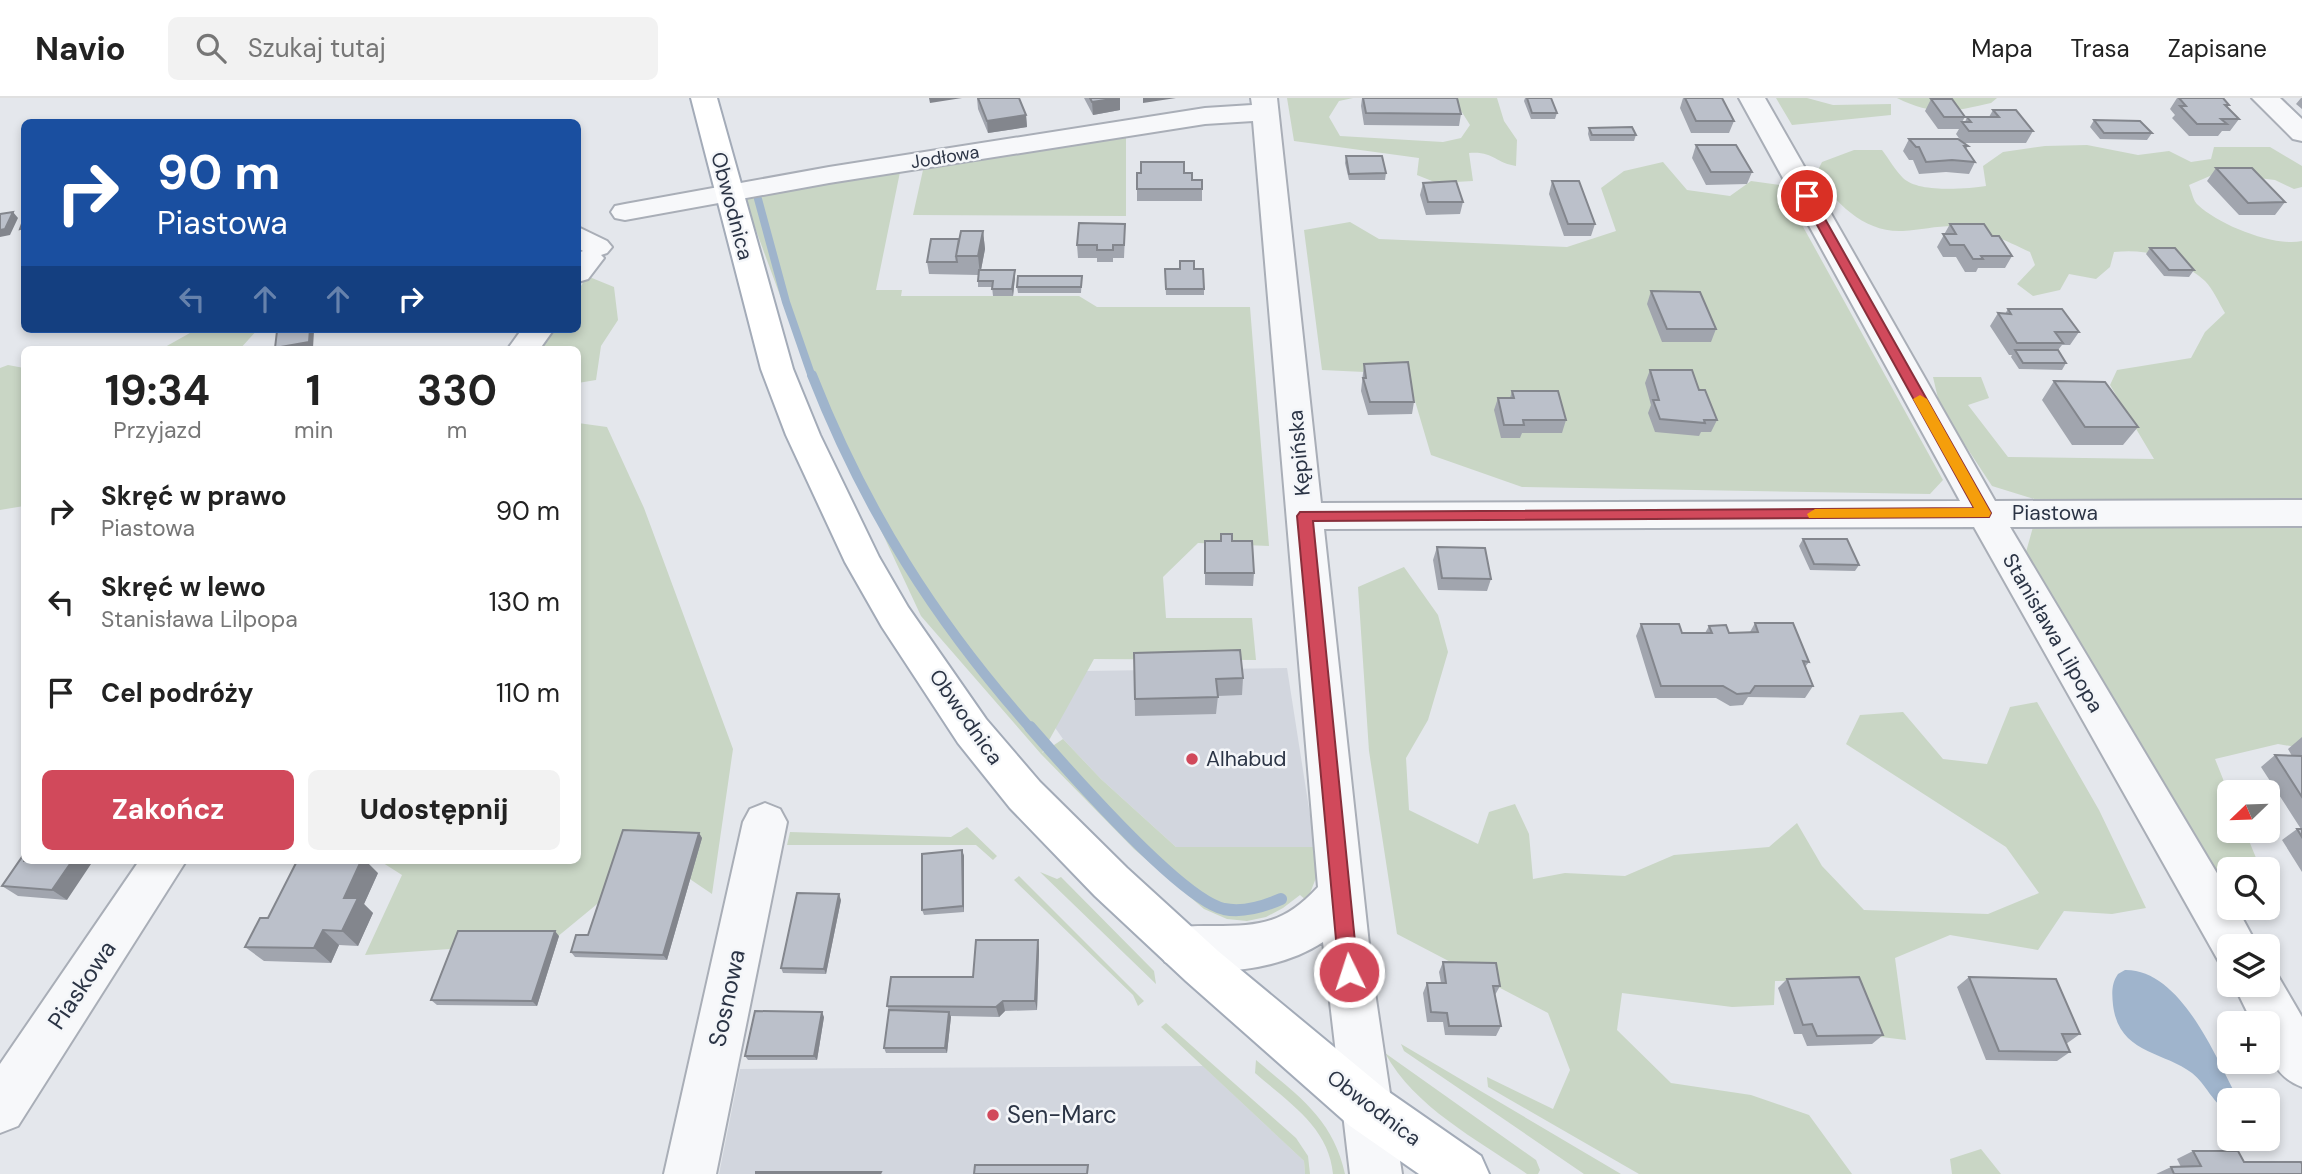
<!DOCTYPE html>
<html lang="pl">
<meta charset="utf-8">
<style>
:root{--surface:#fff;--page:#f2f2f2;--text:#222;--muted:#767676;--line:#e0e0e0;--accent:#d1495b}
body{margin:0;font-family:"DM Sans",sans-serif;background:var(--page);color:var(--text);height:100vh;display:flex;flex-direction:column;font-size:26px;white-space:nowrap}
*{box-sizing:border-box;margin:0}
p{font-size:23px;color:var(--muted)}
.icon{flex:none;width:38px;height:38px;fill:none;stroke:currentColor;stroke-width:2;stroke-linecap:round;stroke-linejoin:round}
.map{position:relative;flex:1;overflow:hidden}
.side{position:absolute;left:21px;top:248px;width:560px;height:518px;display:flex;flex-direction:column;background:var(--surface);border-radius:10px;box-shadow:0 4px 10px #0003}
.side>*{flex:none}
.hud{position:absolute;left:21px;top:21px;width:560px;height:214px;border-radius:10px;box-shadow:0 4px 10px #0003;background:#1a4fa0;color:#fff;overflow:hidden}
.needle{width:46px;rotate:247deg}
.fabs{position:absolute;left:2217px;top:682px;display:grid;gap:14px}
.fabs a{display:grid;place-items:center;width:63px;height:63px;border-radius:10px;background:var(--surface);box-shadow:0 4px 10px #0003;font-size:35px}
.pin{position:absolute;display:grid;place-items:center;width:60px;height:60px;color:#fff;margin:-30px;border:4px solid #fff;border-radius:50%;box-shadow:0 2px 7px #0007}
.me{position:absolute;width:77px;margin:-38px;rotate:356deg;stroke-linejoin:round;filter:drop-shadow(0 0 5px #0008)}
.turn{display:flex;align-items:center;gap:24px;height:147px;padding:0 21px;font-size:32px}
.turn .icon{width:91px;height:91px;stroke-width:2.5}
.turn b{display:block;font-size:49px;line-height:60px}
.lanes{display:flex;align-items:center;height:66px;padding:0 21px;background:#0003;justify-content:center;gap:35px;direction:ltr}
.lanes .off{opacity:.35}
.eta{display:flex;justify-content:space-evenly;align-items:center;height:119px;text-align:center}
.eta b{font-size:42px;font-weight:700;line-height:49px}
.action{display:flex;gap:14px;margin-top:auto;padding:14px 21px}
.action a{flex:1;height:80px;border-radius:10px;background:var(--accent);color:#fff;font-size:28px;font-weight:700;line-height:80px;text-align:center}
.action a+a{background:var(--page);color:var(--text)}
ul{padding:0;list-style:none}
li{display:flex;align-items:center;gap:21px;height:91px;padding:0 21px}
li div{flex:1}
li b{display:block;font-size:26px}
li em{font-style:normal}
header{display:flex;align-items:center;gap:42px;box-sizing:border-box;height:98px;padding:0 35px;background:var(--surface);border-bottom:2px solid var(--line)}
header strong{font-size:33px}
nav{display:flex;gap:38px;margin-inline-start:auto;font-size:24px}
.search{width:490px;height:63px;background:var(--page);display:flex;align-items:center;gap:18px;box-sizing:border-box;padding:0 24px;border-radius:10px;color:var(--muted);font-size:26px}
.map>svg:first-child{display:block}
.built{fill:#d2d6de}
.green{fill:#c9d6c5}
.water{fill:#9fb4cc}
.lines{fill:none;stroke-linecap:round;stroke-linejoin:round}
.stream-far2{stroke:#9fb4cc;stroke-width:8}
.stream-far1{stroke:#9fb4cc;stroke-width:10}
.stream{stroke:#9fb4cc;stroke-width:12}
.minor-casing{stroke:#a9aeb7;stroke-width:4}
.major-casing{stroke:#a3abb8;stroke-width:4}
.minor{fill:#f7f8fa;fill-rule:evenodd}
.major{fill:#fff;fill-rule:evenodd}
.wall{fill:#a1a5ae}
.shaded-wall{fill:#83868d}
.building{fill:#bbc0ca;stroke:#83868d;stroke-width:2}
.route{fill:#d1495b;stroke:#882f3b;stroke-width:2}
.slow{fill:#f59e0b}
.poi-dot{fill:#d1495b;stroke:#f4f6f9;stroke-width:2.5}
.labels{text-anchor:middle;stroke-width:5;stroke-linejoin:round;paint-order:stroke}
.far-street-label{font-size:18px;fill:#2b3445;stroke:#f4f6f9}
.street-label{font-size:21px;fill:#2b3445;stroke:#f4f6f9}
.poi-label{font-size:21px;fill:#2b3445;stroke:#f4f6f9;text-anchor:start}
.near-street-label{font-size:24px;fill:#2b3445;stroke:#f4f6f9}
.near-poi-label{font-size:24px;fill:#2b3445;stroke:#f4f6f9;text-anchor:start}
</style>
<header>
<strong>Navio</strong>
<div class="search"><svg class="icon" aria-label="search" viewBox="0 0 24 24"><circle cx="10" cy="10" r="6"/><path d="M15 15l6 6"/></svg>Szukaj tutaj</div>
<nav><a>Mapa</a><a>Trasa</a><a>Zapisane</a></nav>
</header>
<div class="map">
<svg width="2302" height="1076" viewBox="0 0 2302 1076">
<rect width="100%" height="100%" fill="#e4e7ec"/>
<path class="built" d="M1287 570 1315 749H1176L1101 681 1063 641 1016 574Z
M1203 968 1304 1063 1305 1076H719L740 971Z"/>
<path class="green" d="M1287 0H1353L1339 3 1329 19 1340 38 1443 44 1461 40 1470 27 1458 8 1427 0H1497L1504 23 1517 42 1516 68C1495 65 1494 53 1469 55L1473 83 1437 85 1417 77 1419 60 1294 43Z
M1776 0H1807L1833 7 1891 6V17L1792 27Z
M1897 0H1997L1991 5C1953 14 1933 18 1897 0Z
M1126 38V118L913 117 923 72Z
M2087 47 2138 57 2169 53 2191 64 2211 61 2214 49H2270L2302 68V89L2294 91 2275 82 2217 75 2189 87C2192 94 2193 103 2198 107 2219 127 2274 149 2302 143V402L2044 404 1992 388 1940 309 1933 279H1981L1989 300 1968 307 2008 359 2154 361 2110 287 2117 272 2191 260 2205 234 2225 215C2219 205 2213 191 2205 183 2179 160 2148 150 2114 154L2110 169 2096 181 2069 176 2060 192 2033 198 2017 186 2035 167 2030 154C2006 143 1980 129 1953 128 1936 128 1920 132 1903 133 1864 135 1836 105 1816 76L1822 64 1854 52H1882C1889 61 1895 72 1903 80 1918 95 1966 91 1986 88L1983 68 2003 54 2045 48Z
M1663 64 1687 92 1730 98 1751 83 1780 87 1943 382 1930 396 1522 389 1431 357 1407 276 1322 272 1304 132 1350 124 1379 141 1567 149 1616 133 1601 90 1624 73Z
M900 74 876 192H902L901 198H1079L1097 209H1250L1269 448 1198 445 1163 479 1166 520H1252L1256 562 1094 561 1042 655 1063 641 1101 681 1176 749H1315L1321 767 1307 803 1300 797 1283 810 1266 819 1247 823 1227 821 1204 811 1134 751 1041 656 921 518 812 284 744 100Z
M587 178 614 189 618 222 601 248 596 282 578 285V252H540L554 231H578V193Z
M197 231H258L239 252H131L165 249Z
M8 267 24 270V408L0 412V270Z
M578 325 607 329 644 410 733 651 712 796 678 773 602 802 551 844 365 857 402 777 380 763H578Z
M2302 427V650L2278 646 2215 661 2229 696 2230 733H2245L2261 772H2230L2229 795 2026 454 2033 429Z
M1404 469 1438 517 1448 554 1428 622 1406 660 1409 712 1478 746 1489 714 1515 706 1529 736 1533 781 1565 775 1625 778 1674 757 1769 749 1797 725 1822 768 1864 812 1988 816 2039 795 2006 749 1846 646 1860 617 1903 614 1943 661 1987 666 2010 609 2037 604 2099 712 2146 810 2112 816 2064 813 2038 852 1950 837 1895 860 1906 942 1873 938 1849 882 1775 883 1774 907 1732 909 1622 895 1617 932 1671 985 1751 997 1809 1017 1852 1076H1639L1488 989 1487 979 1553 1011 1570 972 1548 915 1397 836 1369 653 1358 489Z
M967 729 997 758 993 762 976 747H787L790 734 951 739Z
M1040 774 1057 781 1061 779 1154 873 1156 886Z
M1019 778 1144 903 1138 908 1133 897 1014 782Z
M1166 925 1296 1040 1308 1058 1310 1076H1305L1304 1063 1161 929Z
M1401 946 1621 1076H1584L1404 953Z
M1385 955 1536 1062 1540 1072 1538 1076H1527C1477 1041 1415 1010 1385 955Z
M1256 962C1297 997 1333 1020 1345 1076H1333C1329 1029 1288 1004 1255 975Z
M1981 1051 2001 1076H1952L1950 1061Z"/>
<path class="water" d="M2125 872C2181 871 2216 960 2238 1001L2230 1003 2229 1014C2213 1006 2206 986 2192 975 2163 953 2119 956 2113 907 2112 896 2111 886 2118 876Z"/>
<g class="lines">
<path class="stream-far2" d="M758 101 786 204 812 279"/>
<path class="stream-far1" d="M812 277C865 412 935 523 1031 631"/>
<path class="stream" d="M1030 629C1064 668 1180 801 1224 811 1244 815 1263 809 1281 801"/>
<g class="minor-casing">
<path id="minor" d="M1251 0H1277L1321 405 1960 403 1739 0H1765L1995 403 2302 402V428L2010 429 2230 797V810H2237L2258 849H2230V868L2219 864 1974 429 1324 431 1372 874 1402 1076H1350L1323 844C1282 871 1211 882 1165 864L1158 849 1165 834C1182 827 1196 828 1214 828 1261 828 1285 825 1318 789L1253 23 1205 26 829 85 625 122 615 120 611 114 615 108 625 106 829 69 1205 10 1252 7Z
M2252 0H2280L2302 21V43L2293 41Z
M578 129 607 143 612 149 607 155 601 157 604 160 588 181 578 184V155L583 153 578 150Z
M522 231H554L539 252H507Z
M765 705 780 711 787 724 716 1076H664L743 724 750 711Z
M139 763H186L18 1028 0 1035V966Z
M2268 869 2274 871 2302 919V989C2272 977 2268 956 2268 926H2253L2234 887H2268Z"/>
</g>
<g class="major-casing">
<path id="major" d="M691 0H717L793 271 820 337 879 459 908 509 986 621 1040 684 1127 770 1218 853 1386 992 1481 1058 1489 1076H1419L1350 1028 1186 883 1095 798 1010 710 958 645 882 529 845 464 786 337 761 271Z"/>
</g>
<use href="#minor" class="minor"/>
<use href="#major" class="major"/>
</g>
<path class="wall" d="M977 0 1026 17 1027 29 988 35 978 11Z
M1084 0H1120V12L1093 17Z
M1362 0H1457L1461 16 1459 28 1364 27 1361 8Z
M1525 0H1551L1557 15 1555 21H1531L1524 3Z
M1683 0H1722L1734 23 1729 35H1691L1680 10Z
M2177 0H2223L2229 7 2227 9 2239 21 2230 33H2222L2218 38H2189L2172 20 2175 17 2170 11Z
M2301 0H2302V11L2296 6Z
M1931 1 1965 19 1962 24H1965L1967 19H1989L1993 12 2033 33 2026 45H1964L1968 48 1966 51 1975 64 1969 76 1946 74 1919 76 1913 62H1909L1903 53 1909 41 1961 43 1956 36 1959 31H1938L1925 13Z
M2094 22 2152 35 2147 42 2100 41 2090 29Z
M1589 30 1636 37 1634 43H1590L1588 36Z
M1696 47 1752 74 1747 86 1706 87 1692 60Z
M1346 58 1386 75 1385 82H1349L1345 65Z
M2216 70 2285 104 2275 117H2239L2207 83Z
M1137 75H1184L1202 91V103H1137Z
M1552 83 1595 126 1591 138H1564L1549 96Z
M1423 85 1463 104 1460 116 1426 117 1420 97Z
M1950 126 1992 138 2012 158 2005 170H1978L1976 174H1965L1956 159H1943L1937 149Z
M983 133 985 151 981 172H1015V179L1013 198H993L992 189H978V177L929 176 927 164 959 141Z
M1125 138 1124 160H1113V164H1097V160H1078L1077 147Z
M2150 150 2194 172 2189 179 2164 178 2146 156Z
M1165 171H1194L1204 191V197H1166Z
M1082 178 1081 195H1018L1017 189Z
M1651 193 1716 231 1711 244H1662L1647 206Z
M2008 211 2079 234 2070 247H2062L2058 252 2066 265 2062 272 2019 271 2011 259 2012 257H2009L1990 228 1998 215 2005 216Z
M1364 266 1414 304 1412 316 1368 317 1361 293Z
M1650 272 1699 292 1717 322 1711 334H1701L1699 338 1655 334 1648 315 1651 307 1645 285Z
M2054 283 2138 329 2123 347H2072L2042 302Z
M1512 293 1566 322 1562 335H1522L1520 340H1501L1494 312 1498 300H1510Z
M1803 441 1859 467 1855 473 1810 472 1799 448Z
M1205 443H1232L1254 475 1253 488 1205 487Z
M1437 449 1491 481 1487 493 1438 492 1433 462Z
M1755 525 1809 564 1805 569 1813 588 1805 600 1748 599 1743 607 1730 608 1716 600H1655L1636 538 1641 526 1682 535H1705L1709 528 1729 535 1750 534Z
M1134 555 1243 580 1242 597 1218 598 1216 616 1135 618Z
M2302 639V774L2282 742 2297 731H2301L2261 669 2275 657 2292 658 2288 651Z
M699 735 702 740 667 862 575 859 571 854Z
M962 752 964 758V814L924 817 922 812Z
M24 756 67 802 18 798 2 788Z
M378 775 364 806 373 815 358 848 339 847 331 865 264 863 245 849 268 820Z
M841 802 826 876 783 875 781 870Z
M559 838 537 908 437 907 431 902Z
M1038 842 1039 852 1037 912 1005 913 999 919 951 918 947 955H886L884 950 889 912 887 908 973 879Z
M1443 864 1500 888 1495 897 1501 928 1496 938 1445 937 1443 924H1427L1423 895 1427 885H1441L1439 874Z
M1969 879 2080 936 2066 946 2070 954 2057 963 1986 962 1957 889Z
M1787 881 1883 937 1872 946 1807 948 1802 936H1794L1778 890Z
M824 919 817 962H748L745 958Z
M2193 1053 2244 1064 2302 1076H2156L2171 1069H2181L2177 1061Z"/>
<path class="shaded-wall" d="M929 0H962L930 5Z
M1120 0V12L1093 17 1092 4Z
M1143 0H1176L1143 5Z
M1026 17 1027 29 988 35 987 23Z
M13 114 18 120 10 137 0 139V132Z
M983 133 985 151 980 177 978 158Z
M1015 172V179L1013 198 1012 191Z
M310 231H313L314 233 313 250 304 252H276L275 250Z
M699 735 702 740 667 862 663 857Z
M962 752 964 758V814L963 808Z
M72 763H93L67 802 52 792Z
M361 763H366L378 775 364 806 373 815 358 848 342 833 344 800Z
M839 796 841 802 826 876 824 871Z
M323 832 339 847 331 865 314 850Z
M555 833 559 838 537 908 532 903Z
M1038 842 1039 852 1037 912 1035 903Z
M1003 903 1005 913 999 919 996 909Z
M822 914 824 919 817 962 814 958Z
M949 914 951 919 947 955 945 950Z"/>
<path class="building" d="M978 0H1019L1026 17 987 23Z
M1090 0H1119L1092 4Z
M1363 0H1457L1461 16 1366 15Z
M1527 0H1551L1557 15H1532Z
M1685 0H1722L1734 23H1696Z
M2179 0H2223L2229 7H2225L2239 21H2221L2227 26H2197L2180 8H2186Z
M1931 1H1952L1965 19H1944Z
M1993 12H2016L2033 33H1969L1962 24H1971L1967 19H1999Z
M2094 22 2140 23 2152 35H2104Z
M1632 29 1636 37H1592L1589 30Z
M1909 41H1958L1968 48H1964L1975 64 1952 62 1926 64 1919 49H1916Z
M1696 47H1736L1752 74H1711Z
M1346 58H1382L1386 75 1349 76Z
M1141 64H1184V75H1192V82H1202V91H1137V75H1141Z
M2216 70H2252L2285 104 2248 105Z
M1456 83 1463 104H1428L1423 85Z
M1552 83H1579L1595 126H1568Z
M13 114 5 131 0 132V116Z
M24 120V130L20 131Z
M1079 125 1125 126 1124 147H1113V152H1097V147H1077Z
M1950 126H1984L1992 138H1999L2012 158H1981L1983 161H1973L1964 147H1950L1943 136H1956Z
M961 133H983L978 158H956Z
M931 141H959L956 158 957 164H927Z
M2150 150H2175L2194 172H2169Z
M1180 163H1194V171H1203L1204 191H1166L1165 171H1180Z
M979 172H1015L1012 191H992L993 183H978Z
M1018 178H1082L1081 189H1017Z
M1651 193 1700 194 1716 231H1667Z
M2008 211H2062L2079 234H2055L2063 245H2017L1998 215 2011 216Z
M288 231H310L309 244 275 250 277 233Z
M2015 252H2058L2066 265H2023Z
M1408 264 1414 304H1370L1363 280H1366L1364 266Z
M1650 272H1692L1699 292H1705L1717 322H1704L1705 325 1660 321 1653 302H1659Z
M2054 283 2105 284 2138 329H2085Z
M1512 293H1558L1566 322H1523L1524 327H1504L1498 300H1514Z
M1221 436H1232V443H1252L1254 475H1205V443H1221Z
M1803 441H1847L1859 467 1814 466Z
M1437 449 1485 450 1491 481 1442 480Z
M1755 525H1793L1809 564 1803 563 1813 588H1755L1750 595 1737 596 1723 588H1661L1641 526H1679L1682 535H1712L1709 528 1726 527 1729 535 1758 534Z
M1240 552 1243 580 1216 581 1218 599 1135 601 1134 555Z
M2275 657 2302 658V699Z
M2297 731H2302V739Z
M623 732 699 735 663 857 571 854 576 837H588Z
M962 752 963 808 922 812V756Z
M24 756V763H72L52 792 2 788Z
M297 763H361L344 800H358L342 833 323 832 314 850 245 849 260 820H268Z
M797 795 839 796 824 871 781 870Z
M458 833H555L532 903 431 902Z
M976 842H1038L1035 903H1003L996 909 887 908 891 879H973Z
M1443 864 1496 865 1500 888H1493L1501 928H1449L1447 915 1431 914 1427 885H1446Z
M1859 879 1883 937 1817 938 1812 926 1803 927 1787 881Z
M1969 879 2056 881 2080 936H2062L2070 954 1999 953Z
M889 912 949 914 945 950H884Z
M755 913 822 914 814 958H745Z
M2193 1053H2238L2244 1064H2301L2302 1066V1076H2174L2171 1069 2201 1068Z
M975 1067H1088L1087 1076H974Z
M756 1074H881L880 1076H756Z"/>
<path class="route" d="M1807 94 1812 98 1991 415 1989 419 1313 423 1358 874 1356 881 1349 883 1342 881 1339 874 1297 418 1300 414 1974 410 1801 98Z"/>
<path class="slow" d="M1920 297 1927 301 1991 415 1989 419 1809 420 1807 416 1815 411 1974 410 1913 301Z"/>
<g class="poi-dot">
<circle cx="1192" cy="661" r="7"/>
<circle cx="993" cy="1017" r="7"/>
</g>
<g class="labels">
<g class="far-street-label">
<text transform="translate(945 59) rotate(-9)" y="6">Jodłowa</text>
</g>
<g class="street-label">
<text transform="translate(732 108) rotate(75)" y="7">Obwodnica</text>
<text transform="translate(1299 355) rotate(-95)" y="7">Kępińska</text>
<text x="2055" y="422">Piastowa</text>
<text transform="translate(2053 535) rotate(60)" y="7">Stanisława Lilpopa</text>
<text transform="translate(966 619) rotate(55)" y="7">Obwodnica</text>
<text transform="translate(1374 1010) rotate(37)" y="7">Obwodnica</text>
</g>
<g class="poi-label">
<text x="1206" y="668">Alhabud</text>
</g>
<g class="near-street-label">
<text transform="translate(82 887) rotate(-56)" y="8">Piaskowa</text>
<text transform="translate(727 900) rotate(-78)" y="8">Sosnowa</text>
</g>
<g class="near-poi-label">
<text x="1007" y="1025">Sen-Marc</text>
</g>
</g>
</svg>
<div class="fabs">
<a><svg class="needle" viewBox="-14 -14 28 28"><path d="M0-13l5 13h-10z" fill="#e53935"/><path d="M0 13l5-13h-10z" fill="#767676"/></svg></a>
<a><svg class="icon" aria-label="search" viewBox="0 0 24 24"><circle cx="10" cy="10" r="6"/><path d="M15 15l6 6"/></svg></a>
<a><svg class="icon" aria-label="layers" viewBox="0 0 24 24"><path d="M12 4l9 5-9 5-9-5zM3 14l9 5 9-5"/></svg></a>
<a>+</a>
<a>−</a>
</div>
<div class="pin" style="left:1807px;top:98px;background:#d93025"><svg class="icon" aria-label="arrive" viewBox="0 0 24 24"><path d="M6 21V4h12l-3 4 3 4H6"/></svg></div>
<svg class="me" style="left:1349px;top:874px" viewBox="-20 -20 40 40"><circle r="17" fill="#d1495b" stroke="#fff" stroke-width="3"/><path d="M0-11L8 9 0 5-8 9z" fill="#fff"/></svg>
<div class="hud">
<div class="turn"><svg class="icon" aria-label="right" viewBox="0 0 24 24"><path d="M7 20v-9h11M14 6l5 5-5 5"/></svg><div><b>90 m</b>Piastowa</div></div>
<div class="lanes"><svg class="icon off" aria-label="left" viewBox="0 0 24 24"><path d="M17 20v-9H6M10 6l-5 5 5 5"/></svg><svg class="icon off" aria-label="ahead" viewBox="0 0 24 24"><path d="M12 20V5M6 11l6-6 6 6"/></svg><svg class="icon off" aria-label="ahead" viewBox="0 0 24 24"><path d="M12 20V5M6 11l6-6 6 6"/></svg><svg class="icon" aria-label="right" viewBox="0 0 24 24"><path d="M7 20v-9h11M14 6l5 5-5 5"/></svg></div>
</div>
<section class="side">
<div class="eta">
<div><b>19:34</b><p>Przyjazd</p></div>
<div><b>1</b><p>min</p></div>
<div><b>330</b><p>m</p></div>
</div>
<ul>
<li><svg class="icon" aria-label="right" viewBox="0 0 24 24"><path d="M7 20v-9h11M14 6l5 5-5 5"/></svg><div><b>Skręć w prawo</b><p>Piastowa</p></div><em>90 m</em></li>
<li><svg class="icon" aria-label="left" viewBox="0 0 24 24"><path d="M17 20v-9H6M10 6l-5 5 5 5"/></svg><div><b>Skręć w lewo</b><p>Stanisława Lilpopa</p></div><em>130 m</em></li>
<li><svg class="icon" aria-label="arrive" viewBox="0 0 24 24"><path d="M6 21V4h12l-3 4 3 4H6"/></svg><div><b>Cel podróży</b></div><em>110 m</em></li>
</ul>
<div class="action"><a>Zakończ</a><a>Udostępnij</a></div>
</section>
</div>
